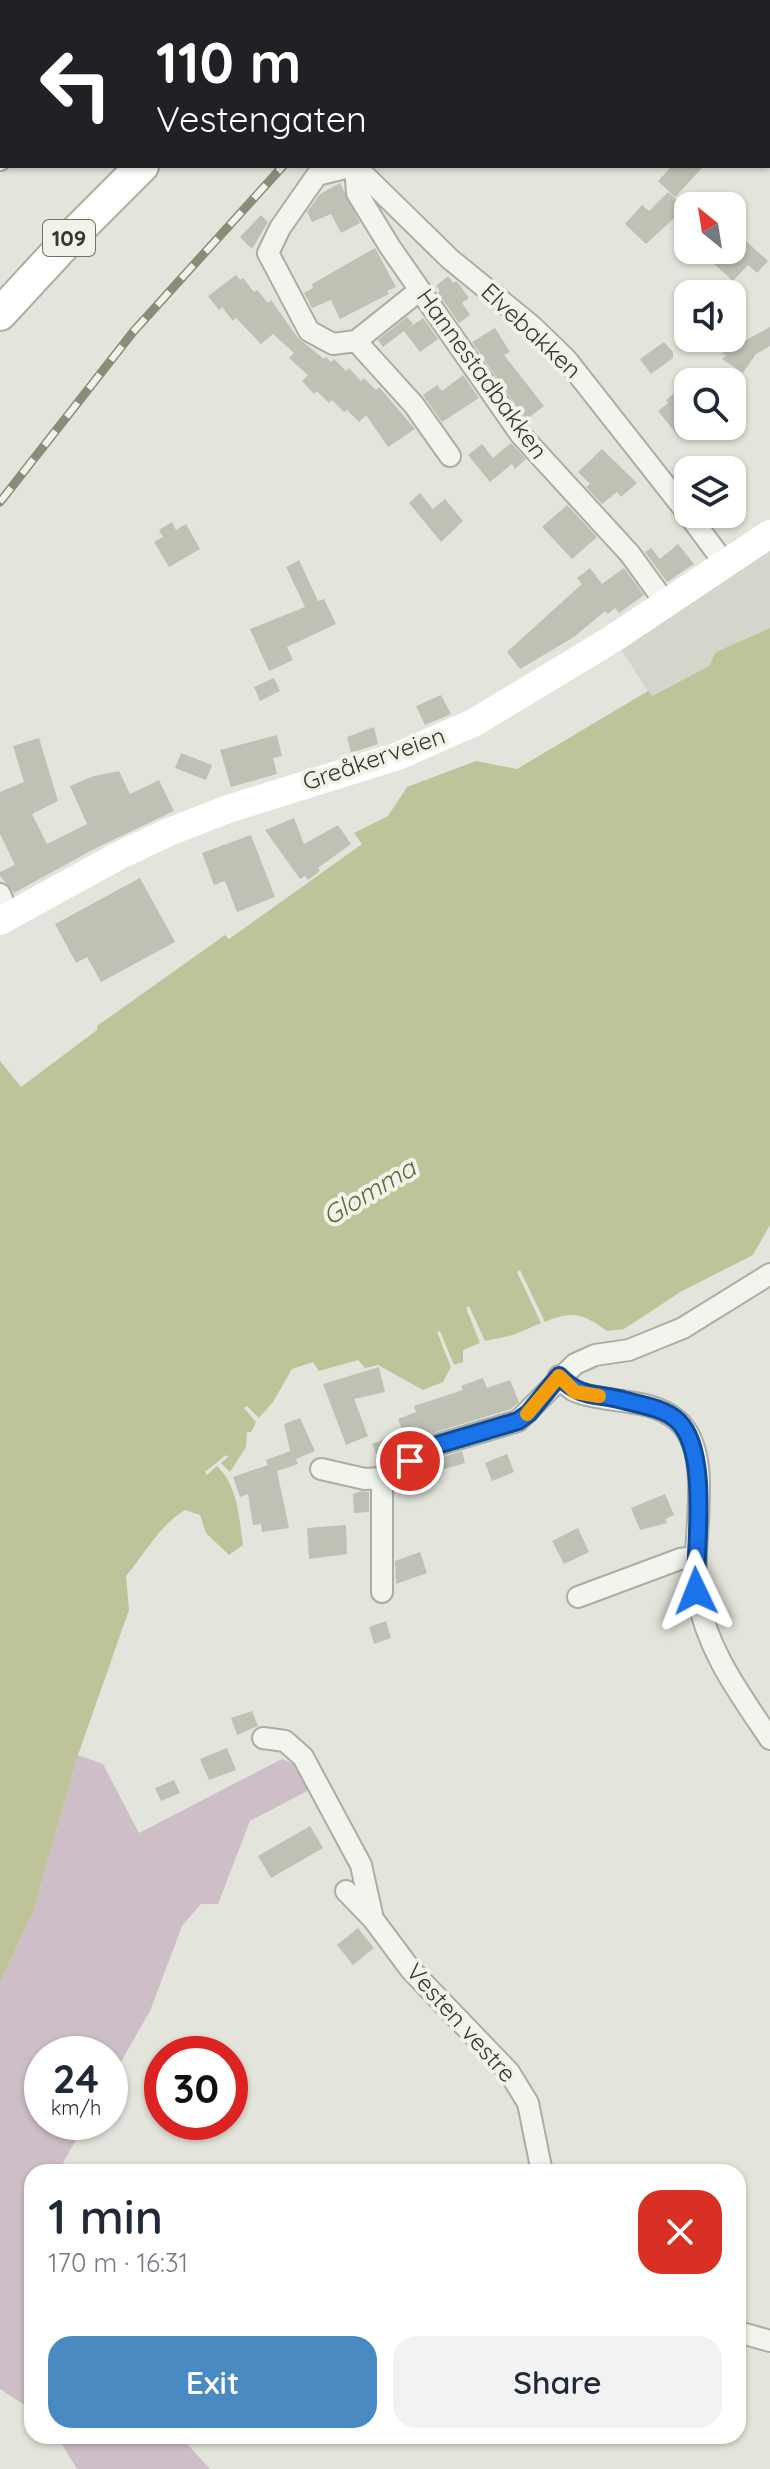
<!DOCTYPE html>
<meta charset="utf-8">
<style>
:root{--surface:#fff;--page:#f2f2f3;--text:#1f2937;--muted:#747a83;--accent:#498ac2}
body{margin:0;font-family:Quicksand,sans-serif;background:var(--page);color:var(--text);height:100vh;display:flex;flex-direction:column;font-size:30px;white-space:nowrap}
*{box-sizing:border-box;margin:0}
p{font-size:26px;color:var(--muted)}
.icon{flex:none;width:44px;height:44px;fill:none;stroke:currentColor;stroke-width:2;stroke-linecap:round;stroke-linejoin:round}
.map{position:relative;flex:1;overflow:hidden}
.sheet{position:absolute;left:24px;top:2164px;width:722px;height:280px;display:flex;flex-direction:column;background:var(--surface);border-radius:24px;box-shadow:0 2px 6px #0004}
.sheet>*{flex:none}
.top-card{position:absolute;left:0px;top:0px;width:770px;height:168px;box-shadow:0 2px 6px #0004;background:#202124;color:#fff;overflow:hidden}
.needle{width:52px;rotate:330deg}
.controls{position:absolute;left:674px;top:192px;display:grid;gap:16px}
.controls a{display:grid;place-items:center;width:72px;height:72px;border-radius:16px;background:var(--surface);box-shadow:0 2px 6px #0004;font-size:40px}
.speed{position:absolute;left:24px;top:2036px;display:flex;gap:16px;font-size:40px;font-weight:700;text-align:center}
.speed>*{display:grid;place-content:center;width:104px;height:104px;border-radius:50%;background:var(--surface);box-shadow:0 2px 6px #0004;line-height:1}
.speed small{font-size:20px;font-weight:400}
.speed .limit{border:12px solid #d22;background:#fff;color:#111}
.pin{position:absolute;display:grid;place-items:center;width:68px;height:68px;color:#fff;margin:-34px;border:4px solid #fff;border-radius:50%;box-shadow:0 2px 8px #0007}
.me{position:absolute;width:88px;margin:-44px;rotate:358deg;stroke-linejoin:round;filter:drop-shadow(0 0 6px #0008)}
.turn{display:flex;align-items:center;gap:28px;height:168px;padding:0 24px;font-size:36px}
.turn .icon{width:104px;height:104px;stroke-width:2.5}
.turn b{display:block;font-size:56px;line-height:68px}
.round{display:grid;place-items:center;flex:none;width:84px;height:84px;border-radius:24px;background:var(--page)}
.headline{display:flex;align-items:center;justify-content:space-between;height:136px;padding:0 24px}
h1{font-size:48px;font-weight:600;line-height:60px}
.action{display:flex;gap:16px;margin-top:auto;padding:16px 24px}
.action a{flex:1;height:92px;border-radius:24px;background:var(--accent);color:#fff;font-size:32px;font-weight:600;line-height:92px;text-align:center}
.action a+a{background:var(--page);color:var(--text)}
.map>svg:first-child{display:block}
.built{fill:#d3d6ca}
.green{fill:#cebec8}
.water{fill:#bec399}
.building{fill:#bec1b4}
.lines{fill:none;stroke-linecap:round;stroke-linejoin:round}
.minor-casing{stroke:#abaea2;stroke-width:24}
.primary-casing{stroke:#acb09c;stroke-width:36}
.minor{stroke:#f2f4ee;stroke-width:20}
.secondary{stroke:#fff;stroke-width:28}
.primary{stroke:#fff;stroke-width:32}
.rail-casing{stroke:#888d77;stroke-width:9}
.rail{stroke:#f1f3eb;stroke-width:6;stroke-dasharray:18;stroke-linecap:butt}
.route-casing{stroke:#114b97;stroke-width:20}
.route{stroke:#1a73e8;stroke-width:14}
.slow{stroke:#f59e0b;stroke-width:14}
.labels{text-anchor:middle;stroke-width:8;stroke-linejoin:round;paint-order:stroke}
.shield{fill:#f1f3eb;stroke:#6d7262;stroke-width:2}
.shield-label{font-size:22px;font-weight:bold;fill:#353a27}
.street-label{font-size:24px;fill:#353a27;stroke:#f1f3eb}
.water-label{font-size:26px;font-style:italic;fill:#616a35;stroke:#f1f3eb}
</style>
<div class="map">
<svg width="770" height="2469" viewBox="0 0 770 2469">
<rect width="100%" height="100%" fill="#e3e5dc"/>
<path class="built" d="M770 534V628L717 652 709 666 651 696 614 638Z"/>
<path class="green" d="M78 1755 103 1764 139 1833 282 1759 302 1767 313 1788 250 1821 218 1904H201L182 1926 150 2011 110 2081V2054H42V2122H86L58 2172H32V2410L0 2389V1983L34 1909Z
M57 2436H180L210 2469H77Z"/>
<path class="water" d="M770 628V1225L753 1255 682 1291 624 1329 607 1331C583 1314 573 1310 545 1322L520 1270 517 1272 541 1323 513 1335 485 1341 469 1306 466 1308 480 1343 463 1350V1362L454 1365 440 1331 437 1332 451 1367 443 1382 423 1390 378 1365 365 1368 358 1360 319 1371 313 1362 292 1369 273 1402 259 1418 247 1406 244 1408 256 1422 251 1432H247L246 1447 230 1472 221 1463 228 1457 226 1455 205 1472 207 1475 217 1466C238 1486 239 1517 243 1545L229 1555 206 1533 200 1515 185 1510C159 1526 146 1552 126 1576L129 1610 78 1755 34 1909 0 1983V1061L21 1087 97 1030V1026L225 935 229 939 362 844 354 833 388 816 407 787 476 761 517 769 648 691 652 696 709 666 716 652Z"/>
<path class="building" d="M672 166H704L675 197 658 181Z
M340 183 360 223 341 233 331 214 312 222 307 212 320 194Z
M668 192 685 208 646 244 625 224 642 205 649 211Z
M261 215 268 222 252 249 240 237Z
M739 235 768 261 757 273 748 265 733 281 713 263 725 250H732V242Z
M375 248 396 287 387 291 389 294 340 319 331 300 312 308 304 293 313 288 312 284Z
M236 275 240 280 243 278 254 292 257 290 268 303 271 300 298 338 324 359 326 357 331 362 334 359 346 371 349 368 361 381 364 378 376 390 379 387 415 429 388 447 366 415 359 422 347 410 344 412 332 400 329 403 317 391 314 394 302 381 308 375 289 358 294 353 273 334 261 344 236 318 233 321 222 307 219 310 208 296Z
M448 276 453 283 456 281 459 284 469 298 462 303 470 315 459 323 438 293 440 291 436 286Z
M407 317 413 324 383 347 378 340Z
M423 318 438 339 420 352 404 331Z
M770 327V346L756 354 743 373 722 359 727 355 721 354Z
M495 328 510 352 504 355 544 406 526 420 472 342Z
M664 342 673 352V358L651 374 640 359Z
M463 375 479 398 442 422 423 395 437 385 442 391Z
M688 382V429L679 437 658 411 668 403 666 400Z
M511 443 526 459 515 469 512 464 490 482 468 455 482 444 493 458Z
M602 449 637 483 621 497 617 492 602 504 586 487 590 484 578 472Z
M420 493 433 509 445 499 463 521 441 542 409 503Z
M567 505 597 537 572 559 542 527Z
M172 522 176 530 186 524 200 549 169 567 154 542 163 537 159 530Z
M678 544 694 564 667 582 645 552 651 548 660 559Z
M299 560 318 601 324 599 336 624 287 647 293 660 269 671 250 629 305 607 286 567Z
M590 568 602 584 624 568 644 595 619 613 615 608 608 614 605 611 574 637 520 669 507 652 582 584 577 578Z
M274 678 280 691 260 701 254 687Z
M441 695 451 714 425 725 416 706Z
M374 727 378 744 351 753 347 737Z
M277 735 282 756 273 758 277 774 231 787 220 750Z
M39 738 58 801 32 814 47 844 87 824 70 786 94 776 119 771 130 794 159 780 174 811 94 849 14 893 0 876V872L15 865 0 834V792L24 782 13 746Z
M181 753 212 765 206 780 175 768Z
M294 818 304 844 338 825 351 844 318 868 320 871 308 880 305 876 300 879 265 830Z
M251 835 275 897 237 912 225 881 214 885 202 853Z
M140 878 175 942 101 982 87 957 76 963 55 924Z
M379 1367 385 1392 354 1399 368 1436 346 1445 323 1384Z
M483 1378 487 1388 510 1380 519 1402 511 1409 423 1436 380 1463 372 1444 403 1432 398 1419 416 1412 414 1406 463 1390 461 1386Z
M300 1418 315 1451 296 1459 298 1464 277 1471 289 1528 262 1532 261 1524 253 1525 248 1494 240 1497 233 1477 268 1465 266 1460 290 1451 284 1424Z
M462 1451 465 1463 434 1472 431 1461Z
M507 1454 514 1472 492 1481 485 1463Z
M361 1491 369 1492V1512L354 1513 353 1494Z
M665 1494 674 1515 665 1519 667 1523 640 1530 631 1508Z
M346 1525 347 1554 309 1559 307 1528Z
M578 1528 589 1552 564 1564 552 1541Z
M420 1552 427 1573 396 1584 395 1561Z
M386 1621 391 1638 374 1644 369 1627Z
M252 1711 258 1726 237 1735 231 1718Z
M227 1748 236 1770 209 1780 200 1759Z
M174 1780 180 1793 161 1801 155 1788Z
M310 1826 323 1848 271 1878 258 1856Z
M358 1928 374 1948 353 1965 337 1945Z"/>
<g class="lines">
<g class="minor-casing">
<path id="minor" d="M735 0 737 2
M97 2 100 0
M603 2 606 0
M768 33 770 35
M0 49 2 48
M768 53 770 52
M0 160 2 156
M353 166 317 175 280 228 268 253 309 331 333 344 356 341 420 290
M355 166 357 193 390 247 521 435 630 554 667 605
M355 166 450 259 532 326 566 359 688 514
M356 341 414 405 450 456
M688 514 726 565
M0 894 9 916
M559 1376C564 1382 570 1390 577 1392 609 1404 649 1397 677 1420 717 1454 689 1545 697 1593 706 1649 739 1693 770 1739
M321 1469 365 1479 382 1478 427 1448 518 1421 575 1364 595 1355 629 1350 683 1328 770 1274
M382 1478V1592
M578 1597 680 1559 695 1557
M263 1738 285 1741 303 1757 361 1865 373 1919
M346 1891 373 1919 411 1970 509 2072 528 2103 542 2172
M738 2332 770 2341"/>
</g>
<g class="primary-casing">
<path id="primary" d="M318 2 320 0
M0 314 73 235 142 166"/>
</g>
<use href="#minor" class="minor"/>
<path class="secondary" d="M0 921 120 855 169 832 228 809 398 756 475 722 614 638 770 534"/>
<use href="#primary" class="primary"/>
<g class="rail-casing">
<path id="rail" d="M448 2 450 0
M0 502 133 332 283 166"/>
</g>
<use href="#rail" class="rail"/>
</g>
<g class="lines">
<g class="route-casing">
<path id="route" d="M410 1461 427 1448 518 1421 529 1413 559 1376C583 1400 596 1392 626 1401 643 1405 666 1409 678 1421 710 1452 695 1547 696 1591"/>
</g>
<use href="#route" class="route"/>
<path class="slow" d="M527 1414 559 1376 575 1392 599 1396"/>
</g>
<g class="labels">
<rect class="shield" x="43" y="220" width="52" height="36" rx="6"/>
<g class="shield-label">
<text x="69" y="246">109</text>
</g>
<g class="street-label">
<text transform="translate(531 331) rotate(43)" y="8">Elvebakken</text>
<text transform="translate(482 374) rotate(54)" y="8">Hannestadbakken</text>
<text transform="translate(374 759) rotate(-19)" y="8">Greåkerveien</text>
<text transform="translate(461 2023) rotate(48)" y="8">Vesten vestre</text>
</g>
<g class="water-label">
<text transform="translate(369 1192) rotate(-31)" y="9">Glomma</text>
</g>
</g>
</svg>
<div class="controls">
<a><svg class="needle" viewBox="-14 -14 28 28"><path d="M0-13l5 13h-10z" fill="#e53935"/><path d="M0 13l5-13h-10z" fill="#747a83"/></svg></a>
<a><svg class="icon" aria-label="sound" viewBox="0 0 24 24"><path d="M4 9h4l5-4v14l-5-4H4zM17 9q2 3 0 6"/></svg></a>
<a><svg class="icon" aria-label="search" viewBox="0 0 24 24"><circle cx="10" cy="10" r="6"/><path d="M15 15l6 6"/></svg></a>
<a><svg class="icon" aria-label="layers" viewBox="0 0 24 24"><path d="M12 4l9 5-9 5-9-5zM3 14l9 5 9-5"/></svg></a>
</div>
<div class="speed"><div>24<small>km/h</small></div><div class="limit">30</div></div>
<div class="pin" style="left:410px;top:1461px;background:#d93025"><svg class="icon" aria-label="arrive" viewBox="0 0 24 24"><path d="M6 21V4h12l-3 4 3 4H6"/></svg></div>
<svg class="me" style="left:696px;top:1591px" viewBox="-20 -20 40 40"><path d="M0-17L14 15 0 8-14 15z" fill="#1a73e8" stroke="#fff" stroke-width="4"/></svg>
<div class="top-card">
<div class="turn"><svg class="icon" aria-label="left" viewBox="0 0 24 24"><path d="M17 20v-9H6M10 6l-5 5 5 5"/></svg><div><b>110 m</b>Vestengaten</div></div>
</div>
<section class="sheet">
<div class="headline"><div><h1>1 min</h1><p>170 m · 16:31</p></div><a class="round" style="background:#d93025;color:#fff"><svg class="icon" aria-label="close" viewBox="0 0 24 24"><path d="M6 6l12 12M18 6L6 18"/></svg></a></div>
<div class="action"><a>Exit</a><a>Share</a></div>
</section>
</div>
